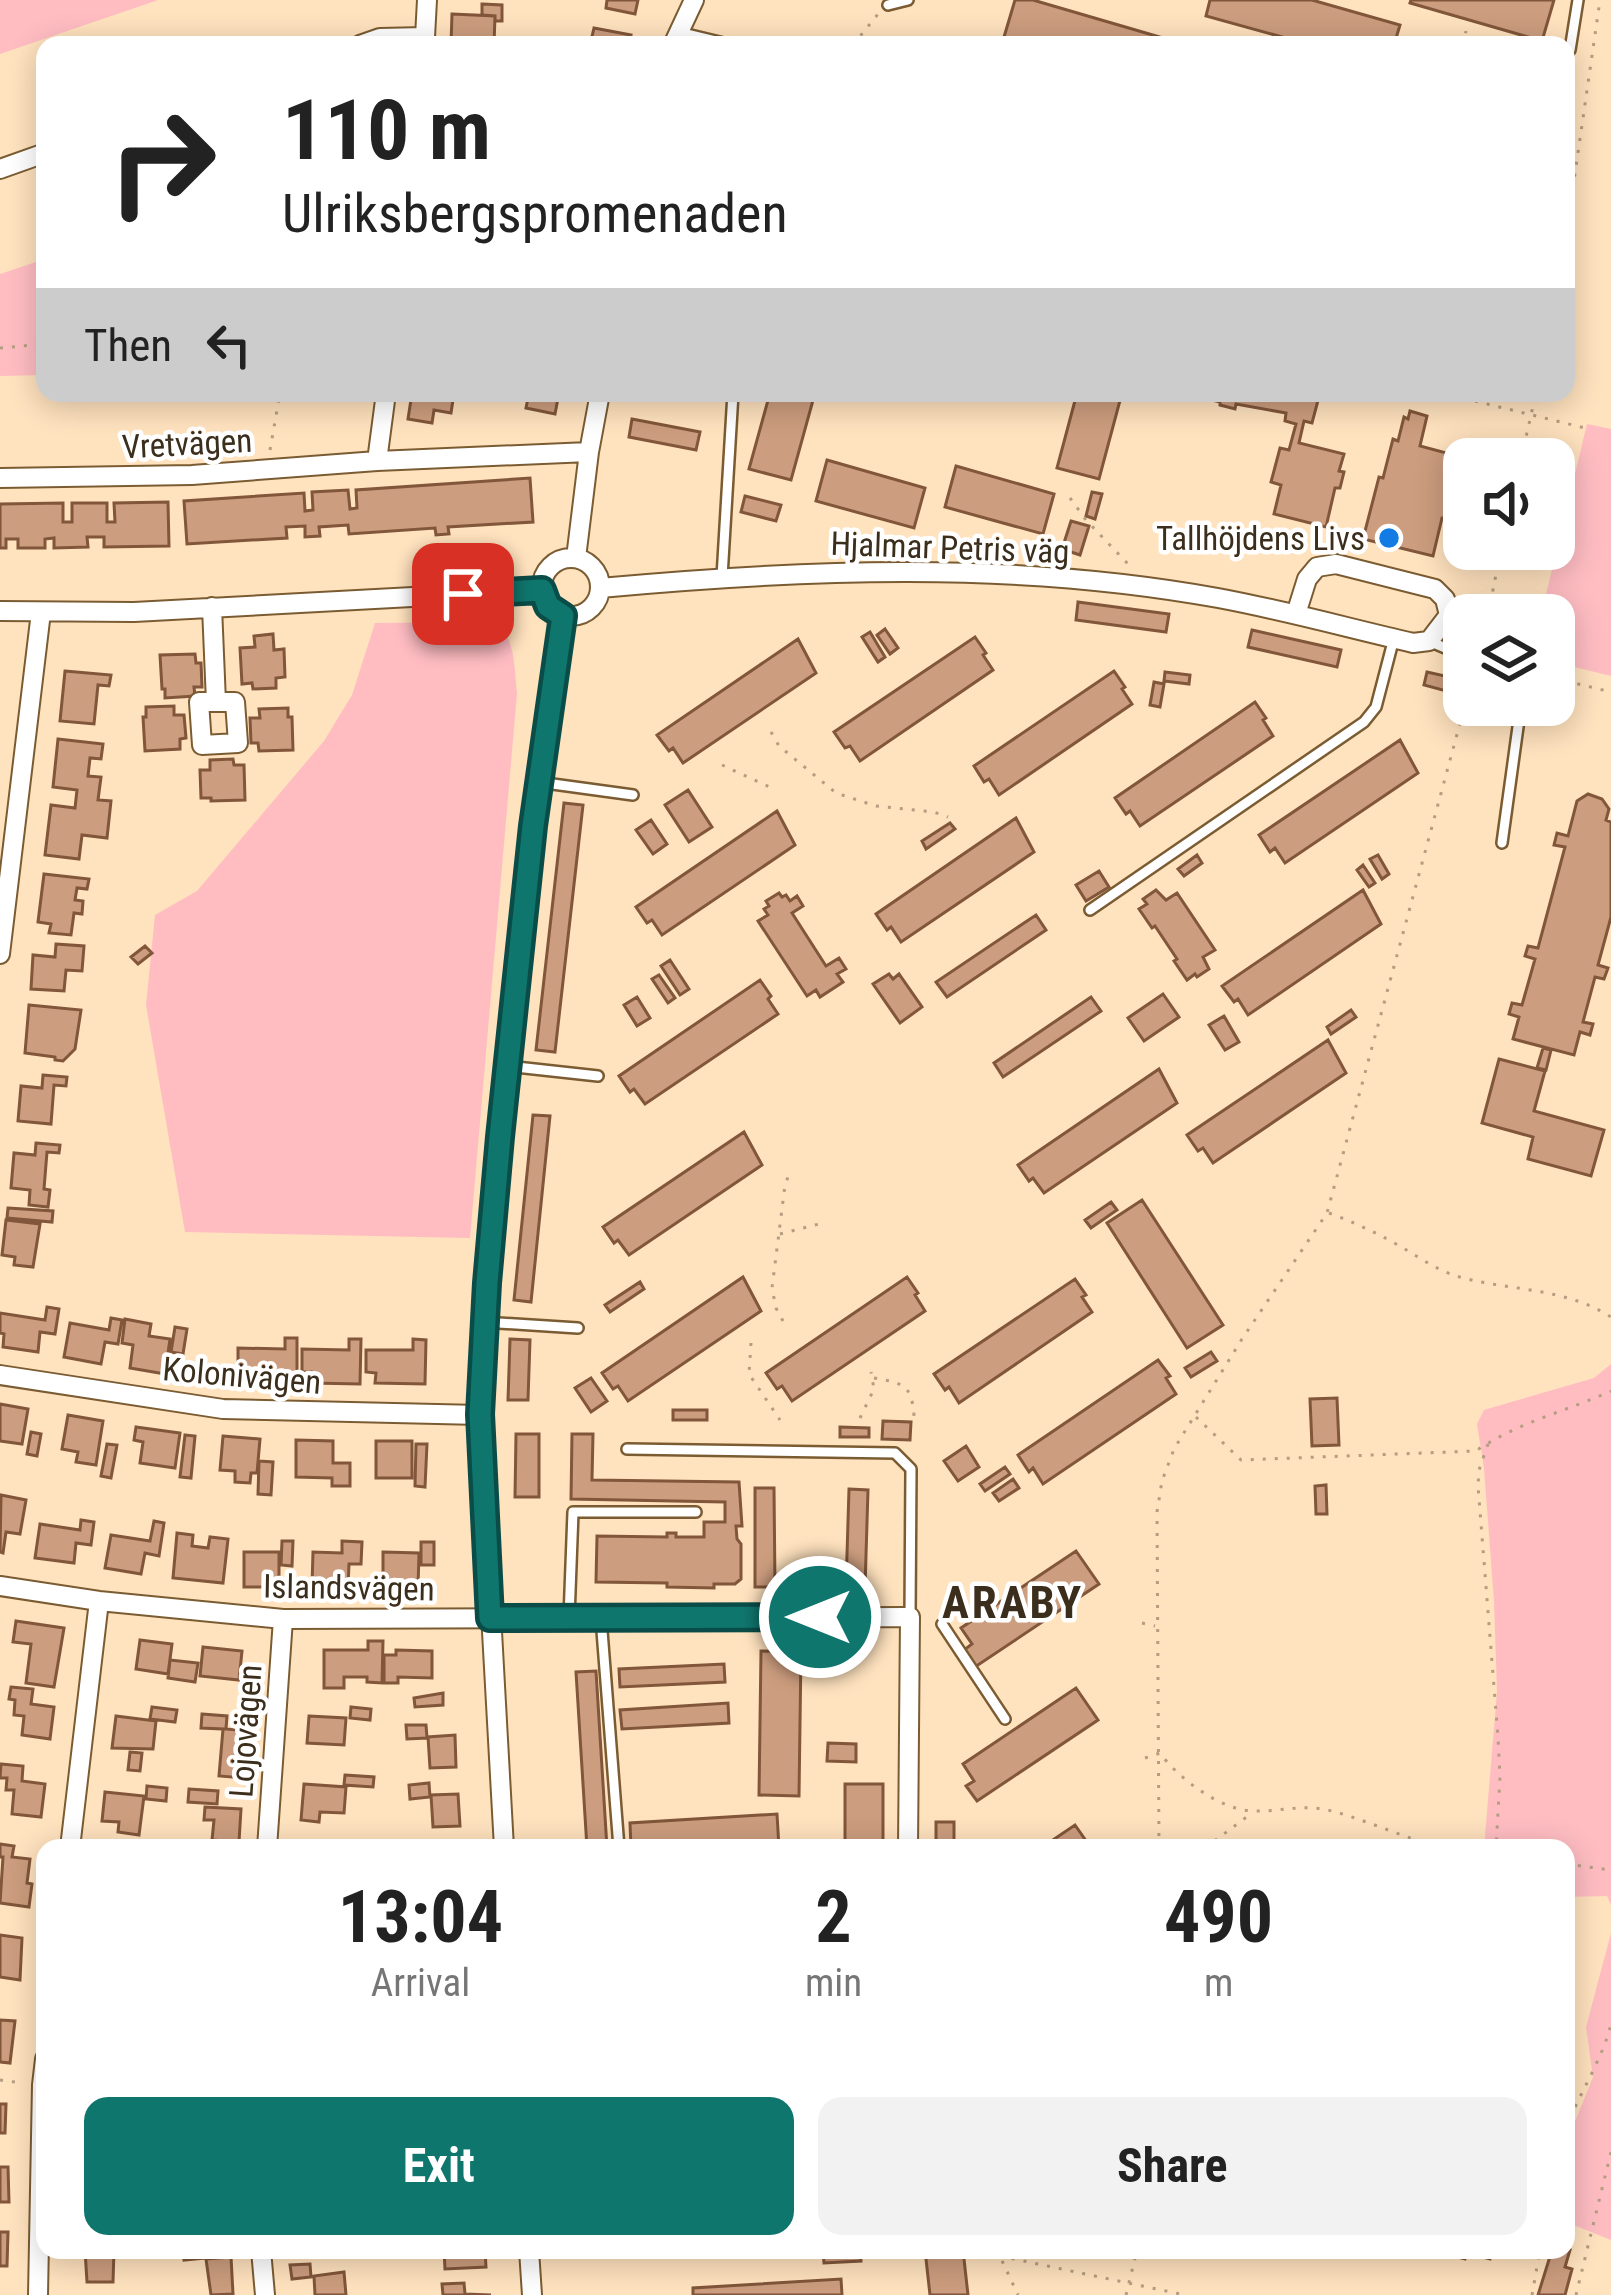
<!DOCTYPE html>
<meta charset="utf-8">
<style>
:root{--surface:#fff;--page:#f2f2f2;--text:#222;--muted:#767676;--accent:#0f766e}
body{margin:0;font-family:"Roboto Condensed",sans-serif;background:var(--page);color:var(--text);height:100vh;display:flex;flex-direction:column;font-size:45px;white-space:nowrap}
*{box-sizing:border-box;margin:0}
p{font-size:39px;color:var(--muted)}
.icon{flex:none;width:66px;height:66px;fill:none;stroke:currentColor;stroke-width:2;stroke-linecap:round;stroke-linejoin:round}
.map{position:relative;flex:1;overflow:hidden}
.panel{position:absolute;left:36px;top:1839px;width:1539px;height:420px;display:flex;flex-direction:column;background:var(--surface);border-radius:24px;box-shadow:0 6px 30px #0003}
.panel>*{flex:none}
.banner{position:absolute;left:36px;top:36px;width:1539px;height:366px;border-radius:24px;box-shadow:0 6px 30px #0003;background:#fff;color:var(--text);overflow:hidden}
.controls{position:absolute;left:1443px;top:438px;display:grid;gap:24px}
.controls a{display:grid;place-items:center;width:132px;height:132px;border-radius:24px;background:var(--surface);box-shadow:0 6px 30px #0003;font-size:60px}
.pin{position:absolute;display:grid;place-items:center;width:102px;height:102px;color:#fff;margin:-51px;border-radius:24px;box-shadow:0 6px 18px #0006}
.me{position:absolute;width:132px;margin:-66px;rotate:270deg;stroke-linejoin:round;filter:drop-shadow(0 0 9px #0008)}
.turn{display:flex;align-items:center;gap:42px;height:252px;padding:0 48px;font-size:54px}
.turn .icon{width:156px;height:156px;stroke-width:2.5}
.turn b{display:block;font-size:84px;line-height:102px}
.then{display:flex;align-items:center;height:114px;padding:0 48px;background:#0003;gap:24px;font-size:45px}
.eta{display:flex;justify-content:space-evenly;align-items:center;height:204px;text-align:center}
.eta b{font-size:72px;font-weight:700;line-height:84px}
.action{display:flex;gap:24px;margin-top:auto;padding:24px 48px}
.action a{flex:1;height:138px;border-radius:24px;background:var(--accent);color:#fff;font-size:48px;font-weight:700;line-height:138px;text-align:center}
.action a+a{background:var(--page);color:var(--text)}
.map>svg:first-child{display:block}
.green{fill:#ffbdc2}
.building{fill:#cc9d7e;stroke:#81563a;stroke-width:3}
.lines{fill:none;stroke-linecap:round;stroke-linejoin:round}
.service-casing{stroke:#7b5c32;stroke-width:14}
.minor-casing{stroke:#7b5c32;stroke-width:22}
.path{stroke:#b49d80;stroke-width:3;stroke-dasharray:3 9;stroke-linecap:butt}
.service{stroke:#fff;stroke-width:9}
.minor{stroke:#fff;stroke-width:18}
.route-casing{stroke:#0a4d48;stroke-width:30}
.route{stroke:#0f766e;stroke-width:21}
.poi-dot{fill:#137ce4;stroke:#fff;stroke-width:4.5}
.labels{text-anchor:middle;stroke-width:9;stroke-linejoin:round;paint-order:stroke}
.street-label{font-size:33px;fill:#3b2e1c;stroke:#fff}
.poi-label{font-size:33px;fill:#3b2e1c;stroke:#fff;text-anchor:end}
.district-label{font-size:45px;font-weight:bold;letter-spacing:3px;fill:#3b2e1c;stroke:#fff}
</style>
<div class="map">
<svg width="1611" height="2295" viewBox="0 0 1611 2295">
<rect width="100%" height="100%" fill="#ffe2be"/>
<path class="green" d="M0 0H158L0 54Z
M45 259V375L0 376V274Z
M1587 424 1611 429V676L1554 662V615H1541Z
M496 622C516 639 514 668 517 693L470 1238 185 1232 146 1005 155 915 197 891 324 741 352 695 375 623Z
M1611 1364V1905L1607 1896 1566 1897V1848H1484L1497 1692 1494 1601 1484 1468 1477 1424 1484 1410 1594 1378Z
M1611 1933V2240L1566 2222V2153L1574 2124 1593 2077 1586 2027Z"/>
<path class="building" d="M607 0H638L635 14 606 8Z
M1015 0H1033L1187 45H1032L1004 37Z
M1210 0H1312L1400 25 1394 45H1311L1206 16Z
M1411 0H1554L1542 41 1410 3Z
M482 4 502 5V21H495V16L482 15Z
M452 14 495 16 494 45 451 44Z
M594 28 631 35 629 45H590Z
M412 393H454L451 413 434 410 432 423 408 419Z
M529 393H559L555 414 526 408Z
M770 393H815L791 480 749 469Z
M1077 393H1122L1099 479 1057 468Z
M1184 393H1320L1312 423 1304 421 1299 443 1344 454 1339 471 1344 472 1340 488H1335L1326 527 1274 514 1281 485 1271 482 1280 448 1289 450 1296 424 1285 421 1286 413 1236 404 1235 409 1220 405V402Z
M1410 411 1427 416 1420 446 1454 455 1449 473 1464 477V490L1456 522 1442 518 1433 556 1363 539 1379 477 1383 478 1393 439 1398 441 1404 417 1408 419Z
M632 419 700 432 696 450 629 437Z
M827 460 925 488 914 528 816 501Z
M956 466 1054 494 1043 534 945 507Z
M530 478 533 522 448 527 449 534 436 535 435 528 349 534 348 525 319 527 320 536 305 537V526L286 527 287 538 187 544 184 501 304 493 305 511 313 510 312 492 348 490 350 509 357 508 356 490Z
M1092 492 1102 494 1095 519 1086 516Z
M745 496 781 505 776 521 741 512Z
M168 502 169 546 104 547V537H87L88 547 54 548V538L45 539V548H18V539H6V548H0V504L63 503V522H72V503H107V522H115L114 503Z
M1071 521 1089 526 1080 555 1062 549Z
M1078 602 1169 614 1166 632 1076 620Z
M885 629 898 648 890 654 877 635Z
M1252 630 1341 650 1337 667 1248 647Z
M870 632 885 657 878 662 862 637Z
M273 634 274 650 284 649 285 677 276 678V688L253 689 252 683 242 684 240 648 255 647 254 636Z
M975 637 986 653 983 655 993 670 860 761 850 746 845 748 834 732Z
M798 639 816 673 683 763 673 748 669 751 657 735Z
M195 654 196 663H201L202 687H194L195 696 165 698V689H162L160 655Z
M65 671 111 675 109 686 98 685 94 724 60 721Z
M1114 671 1125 687 1122 689 1132 704 999 795 989 779 984 782 974 766Z
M1165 672 1190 675 1189 684 1164 681Z
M1427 672 1454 678 1450 692 1424 685Z
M1154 682 1164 684 1160 707 1150 705Z
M1255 702 1266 718 1263 720 1273 736 1140 826 1130 811 1126 814 1115 798Z
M174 706V715H184L186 738 180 739V749L145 751 143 717H146V707Z
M288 708V717H292L293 750 259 751 258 743H251L250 718H260L259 709Z
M58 739 103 744 101 759 90 758 88 776 101 777 98 800 111 801 107 838 82 835 79 859 45 855 51 805 75 808 77 790 53 787Z
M1400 740 1418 773 1285 863 1275 848 1270 852 1259 835Z
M233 759 234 765H244L245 800 211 801V798H201L200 770H210V760Z
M688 790 712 827 689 842 665 805Z
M1588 794 1602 799 1609 809 1606 820 1611 822V917L1598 965 1608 968 1604 979 1595 977 1583 1022 1593 1024 1590 1035 1580 1032 1574 1055 1513 1039 1519 1017 1509 1014 1512 1003 1522 1005 1535 959 1525 956 1528 946 1538 948 1565 847 1554 845 1557 833 1568 836 1577 801Z
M564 803 583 805 555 1052 536 1050Z
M777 811 795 845 662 935 652 920 647 923 636 907Z
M1016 818 1034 852 901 942 891 927 887 930 876 914Z
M651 820 667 844 653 854 636 830Z
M950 823 955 829 926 849 922 841Z
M1197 855 1202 863 1184 876 1178 869Z
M1378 855 1389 874 1382 879 1370 859Z
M1363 865 1375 883 1369 887 1357 870Z
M1099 871 1109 887 1086 901 1076 885Z
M44 874 89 879 87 889 77 888 75 900 83 901 82 914 74 913 71 935 49 933 51 924 38 922Z
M1156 890 1166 900 1177 893 1215 950 1203 957 1209 969 1197 977 1195 974 1187 980 1174 961 1177 959 1155 926 1152 928 1139 909 1147 904 1143 899Z
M1363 890 1381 924 1248 1015 1238 999 1234 1002 1222 986Z
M779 893 782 897 786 895 790 901 797 896 803 906 792 913 826 966 839 958 846 969 837 974 843 982 820 997 816 990 807 996 758 921 768 915 764 909 769 906 766 901Z
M1036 915 1046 930 947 997 936 982Z
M56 944 84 946 82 971 66 970 64 991 31 989 33 955 55 957Z
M145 946 152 953 138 964 131 957Z
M670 960 689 989 680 995 661 966Z
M889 974 893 979 899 974 922 1007 900 1023 873 984Z
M659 975 675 998 668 1003 652 979Z
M760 980 771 996 768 999 778 1014 645 1104 634 1089 630 1092 619 1076Z
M1163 994 1179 1017 1144 1041 1128 1018Z
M637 997 650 1018 637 1026 624 1005Z
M1091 997 1101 1011 1003 1077 994 1063Z
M29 1005 81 1010 75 1049 63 1061 55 1060V1057L25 1053Z
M1351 1010 1356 1017 1331 1034 1327 1027Z
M1224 1016 1239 1042 1225 1050 1209 1025Z
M1328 1040 1346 1073 1213 1163 1203 1148 1198 1151 1187 1135Z
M1543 1048 1551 1050 1546 1070 1537 1068Z
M1499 1059 1545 1071 1534 1111 1604 1130 1591 1176 1528 1159 1533 1137 1482 1123Z
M1159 1069 1177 1103 1044 1193 1033 1178 1029 1181 1018 1165Z
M43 1075 67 1077 66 1086 54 1085 51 1124 18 1121 21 1086 42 1088Z
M533 1115 550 1116 531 1302 514 1300Z
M744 1132 762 1165 629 1255 618 1240 614 1243 603 1227Z
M36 1143 60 1145 59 1153 47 1152 44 1189 50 1190 48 1207 29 1205 30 1190 11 1188 14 1153 35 1155Z
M1142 1200 1223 1325 1187 1348 1107 1223Z
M1111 1202 1117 1210 1091 1228 1085 1220Z
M8 1208 53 1211 52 1222 7 1218Z
M6 1220 40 1224 33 1267 14 1265 15 1257 2 1255Z
M743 1277 761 1311 628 1401 618 1386 613 1389 602 1373Z
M907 1277 918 1293 915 1295 925 1311 792 1401 782 1386 777 1389 766 1373Z
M1075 1279 1086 1295 1082 1297 1092 1312 959 1403 949 1387 945 1390 934 1374Z
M640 1282 644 1289 610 1312 605 1305Z
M47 1307 59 1309 55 1334 40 1332 38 1352 3 1347 4 1334 0 1333V1313L45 1320Z
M111 1318 122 1320 118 1344 105 1342 101 1364 64 1357 70 1323 109 1330Z
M125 1319 151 1324 149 1336 170 1339 165 1374 130 1368 133 1345 122 1343Z
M175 1327 187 1329 183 1354 171 1352Z
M285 1338H297V1383L247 1382 248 1371H238V1348L285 1349Z
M349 1339H361L360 1384 311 1383V1372H302V1349L349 1350Z
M413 1339 426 1340 425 1384 375 1383 376 1373 366 1372V1350H413Z
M510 1339 530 1340 528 1400H508Z
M1211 1352 1217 1361 1191 1377 1185 1368Z
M1158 1360 1170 1376 1166 1378 1176 1394 1043 1484 1033 1468 1029 1472 1018 1455Z
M591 1378 607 1401 591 1412 575 1388Z
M1337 1398 1339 1445 1312 1446 1310 1399Z
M0 1404 28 1409 22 1444 0 1441Z
M673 1410H707V1420H673Z
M68 1415 103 1421 96 1465 76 1462 78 1452 62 1449Z
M883 1421 911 1422 910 1440 882 1439Z
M136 1427 180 1433 175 1468 140 1463 143 1442 134 1440Z
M840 1427 869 1428V1437H840Z
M31 1432 41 1434 37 1456 27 1454Z
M516 1434H539V1497H515Z
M572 1434H593L592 1480 739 1482 742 1526H736L737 1539 741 1544V1579L735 1584H714V1588L667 1587V1583L596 1582 597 1536 667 1537V1533H676V1537H704V1522H725V1502L571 1499Z
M185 1435 195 1436 191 1478 180 1477Z
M223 1436 260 1439 257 1473H251L250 1483 235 1482V1471L220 1470Z
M296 1440 333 1441V1463H350V1486H332V1478L296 1477Z
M376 1441H412V1478H376Z
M107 1444 117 1445 111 1478 101 1476Z
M416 1444H427L425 1487 415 1486Z
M966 1446 979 1467 958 1481 944 1461Z
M259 1461 273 1462 271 1495 258 1494Z
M1005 1467 1010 1474 985 1491 980 1484Z
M1013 1479 1019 1488 999 1501 993 1493Z
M1326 1485 1327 1514H1316L1315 1486Z
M755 1488H774L775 1587H755Z
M849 1489 868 1490 865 1588 846 1587Z
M1 1495 26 1500 20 1534 6 1532 3 1553 0 1552Z
M81 1520 94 1522 91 1545 76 1543 74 1563 35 1558 40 1524 80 1530Z
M154 1521 164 1523 159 1556 145 1553 141 1574 105 1568 111 1535 150 1541Z
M177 1533 193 1535 192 1546 208 1548 210 1537 228 1539 223 1583 173 1578Z
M282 1541H293L292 1566 281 1565Z
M342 1541 362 1542 361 1564H349L348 1587 312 1586 313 1552 342 1553Z
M421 1542H434V1565H421Z
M1076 1551 1099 1584 975 1667 964 1650 972 1644 961 1628Z
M244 1552H279V1587H244Z
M383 1552 419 1553 418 1587 383 1586Z
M16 1621 64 1628 54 1687 26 1683 31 1644 13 1642Z
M140 1640 172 1644 168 1674 136 1669Z
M368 1641H383L382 1683 367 1682V1677H344V1688H324V1650H368Z
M203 1647 242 1651 239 1680 200 1676Z
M396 1650 432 1651V1678L398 1677V1683H384V1655H396Z
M761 1651 801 1652 799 1796 759 1795Z
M170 1660 198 1663 195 1682 168 1678Z
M724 1664 725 1682 620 1687 619 1669Z
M596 1671 607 1848H587L576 1672Z
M11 1687 33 1689 31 1704 54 1707 50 1739 22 1735 24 1716 14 1715 15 1700 9 1699Z
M1076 1688 1098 1720 977 1801 966 1786 974 1781 963 1764Z
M443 1693V1705L415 1707 414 1698Z
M728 1703 729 1723 622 1729 620 1710Z
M152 1707 177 1710 175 1722 150 1719Z
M351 1707 371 1709 370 1720 350 1718Z
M202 1714 227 1716 226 1729 247 1731 243 1778 219 1776 223 1729 201 1728Z
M116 1716 156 1721 153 1749 112 1748Z
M309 1716 346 1718 344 1745 307 1743Z
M406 1725H426L427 1738 407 1739Z
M455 1735 456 1767 430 1768 428 1737Z
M828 1743 856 1744V1762L827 1761Z
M130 1752 142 1753 140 1771 128 1770Z
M1 1764 23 1766 22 1781 45 1784 41 1817 12 1814 14 1790H6L7 1778H0Z
M345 1775 374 1777 373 1787 344 1785Z
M429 1783 430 1797 410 1799 409 1785Z
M304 1784 346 1787 344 1813 320 1812 319 1822 301 1820Z
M845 1784H883V1848H845Z
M147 1786 167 1788 166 1801 146 1799Z
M189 1789 218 1791 217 1804 188 1802Z
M105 1792 144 1796 139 1835 118 1832 119 1822 102 1821Z
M458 1794 460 1826 433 1827 431 1795Z
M205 1807 241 1809 239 1842 212 1840 214 1820H204Z
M777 1814 779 1848H631L630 1823Z
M936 1822H954V1848H936Z
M1075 1825 1091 1848H1041Z
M0 1844 14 1846 12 1857 30 1859 27 1883 32 1884 29 1907 0 1903 3 1857H0Z
M0 1935 22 1938 20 1980 0 1977Z
M0 2020 15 2021 10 2063 0 2062Z
M0 2104H6L5 2133H0Z
M0 2167H8L9 2202H0Z
M0 2232H8L7 2266H0Z
M1566 2242 1568 2243 1566 2250H1570L1565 2267 1572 2269 1565 2295H1538L1552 2250H1566Z
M85 2250H114L113 2282H87Z
M183 2250H205L206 2258 184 2260Z
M444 2250H485L486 2267 445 2269Z
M823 2250H860L861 2261 824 2263Z
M925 2250H963L968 2295H930Z
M1431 2250H1492L1490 2259 1467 2253 1465 2259Z
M231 2257 233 2294 211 2295 206 2259Z
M310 2264 311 2277 292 2279 290 2265Z
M344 2272 346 2295H315L314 2276Z
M841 2279 842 2295H693V2288Z
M464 2283 465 2294 491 2295H443L442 2284Z"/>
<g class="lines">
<g class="service-casing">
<path id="service" d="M888 5 908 0
M678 32 732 45
M1566 54 1570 50 1578 0
M722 577 733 393
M1429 641 1464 656
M538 782 633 795
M1502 843 1521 705
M1090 910 1364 722 1376 707 1394 638
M507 1066 598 1076
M484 1322 578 1328
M627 1449 895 1453 911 1469 910 1617
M569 1618 573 1512H696
M601 1618 619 1848
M942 1624 1005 1719"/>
</g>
<g class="minor-casing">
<path id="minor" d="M425 37 427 0
M360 45 380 38 425 37V45
M673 45 694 0
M0 169 45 153
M377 461 386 393
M0 478 192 475 377 461 589 452
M542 587a29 29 0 1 1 58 0a29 29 0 1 1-58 0Z
M576 558 589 452 600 393
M600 588C805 569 1014 561 1218 598 1283 610 1348 628 1413 643L1429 641 1449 615 1445 599 1435 589 1336 564 1317 567 1307 579 1296 614
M212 607 216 702H199L202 745 238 743 235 702H216
M0 611 134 612 541 590
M0 954 41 612
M0 1375 223 1409 480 1415
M0 1586 99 1601 283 1619 910 1617 908 1848
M70 1848 99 1601
M267 1848 283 1619
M504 1848 480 1415 484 1322 493 1206 529 869 542 752 564 616
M261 2250 265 2295
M529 2250 532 2295
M38 2295 42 2085 45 2059"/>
</g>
<path class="path" d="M853 45 878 14
M1463 45 1466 31
M1566 236 1600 0
M0 348 45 344
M1475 401 1585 428
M270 450 280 393
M1521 459 1536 393
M1070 498 1086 520 1128 564
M1488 615 1501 549
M1554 678 1611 692
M771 732 779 746 836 793 876 806 934 812 948 817
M722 765 774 789
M1329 1213C1353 1222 1375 1232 1398 1245 1417 1256 1435 1269 1456 1276 1507 1291 1565 1287 1611 1317
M780 1234 823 1223
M783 1321 776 1308 772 1288 785 1185 791 1169
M751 1343 749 1374 780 1420
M874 1378C902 1383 912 1384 914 1416
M1196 1417 1241 1460 1476 1451C1516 1423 1567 1411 1611 1391
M860 1418 874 1389 871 1372
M1488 1444 1479 1470 1478 1486 1498 1737 1500 1777 1496 1848
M1142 1623 1155 1626
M1145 1758 1160 1753C1178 1778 1220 1810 1253 1811 1279 1812 1302 1804 1328 1810 1368 1820 1405 1839 1445 1848
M1159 1848 1157 1512 1162 1481 1174 1449 1242 1339 1327 1213 1462 716 1472 705
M1205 1848 1252 1813
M1566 1864 1611 1870
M0 2080 22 2083
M1566 2129C1579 2093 1602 2061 1611 2024
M997 2250 1018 2295
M1000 2256 1185 2295
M1126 2295 1137 2250
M1532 2295 1540 2250
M1576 2295 1611 2152"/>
<use href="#service" class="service"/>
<use href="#minor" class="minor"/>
</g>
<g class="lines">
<g class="route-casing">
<path id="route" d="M463 594 542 590 548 606 563 616 533 826 500 1137 487 1283 480 1414 490 1618 820 1617"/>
</g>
<use href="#route" class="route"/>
</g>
<circle class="poi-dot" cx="1389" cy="538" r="12"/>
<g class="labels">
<g class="street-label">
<text transform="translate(187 443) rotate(-3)" y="12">Vretvägen</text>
<text transform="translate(950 547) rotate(2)" y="12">Hjalmar Petris väg</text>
<text transform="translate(242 1375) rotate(5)" y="12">Kolonivägen</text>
<text transform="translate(349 1587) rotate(1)" y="12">Islandsvägen</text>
<text transform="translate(245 1731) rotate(-86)" y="12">Lojovägen</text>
</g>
<g class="poi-label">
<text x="1365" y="550">Tallhöjdens Livs</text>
</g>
<g class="district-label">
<text x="1013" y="1618">ARABY</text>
</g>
</g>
</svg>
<div class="controls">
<a><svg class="icon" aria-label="sound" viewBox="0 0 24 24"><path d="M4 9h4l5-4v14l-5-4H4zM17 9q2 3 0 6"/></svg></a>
<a><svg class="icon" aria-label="layers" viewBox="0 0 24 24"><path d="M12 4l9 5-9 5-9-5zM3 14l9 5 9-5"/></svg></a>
</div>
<div class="pin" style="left:463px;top:594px;background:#d93025"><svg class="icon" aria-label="arrive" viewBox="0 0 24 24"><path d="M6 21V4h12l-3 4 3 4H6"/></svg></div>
<svg class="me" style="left:820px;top:1617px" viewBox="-20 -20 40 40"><circle r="17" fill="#0f766e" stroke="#fff" stroke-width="3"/><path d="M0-11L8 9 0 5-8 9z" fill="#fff"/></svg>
<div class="banner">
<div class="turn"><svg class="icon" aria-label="right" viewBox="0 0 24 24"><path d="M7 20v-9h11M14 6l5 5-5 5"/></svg><div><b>110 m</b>Ulriksbergspromenaden</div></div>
<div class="then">Then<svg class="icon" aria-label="left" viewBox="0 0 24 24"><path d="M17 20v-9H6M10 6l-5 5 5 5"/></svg></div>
</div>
<section class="panel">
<div class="eta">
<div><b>13:04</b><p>Arrival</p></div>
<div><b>2</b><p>min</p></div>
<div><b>490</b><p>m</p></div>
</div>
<div class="action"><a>Exit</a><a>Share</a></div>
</section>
</div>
